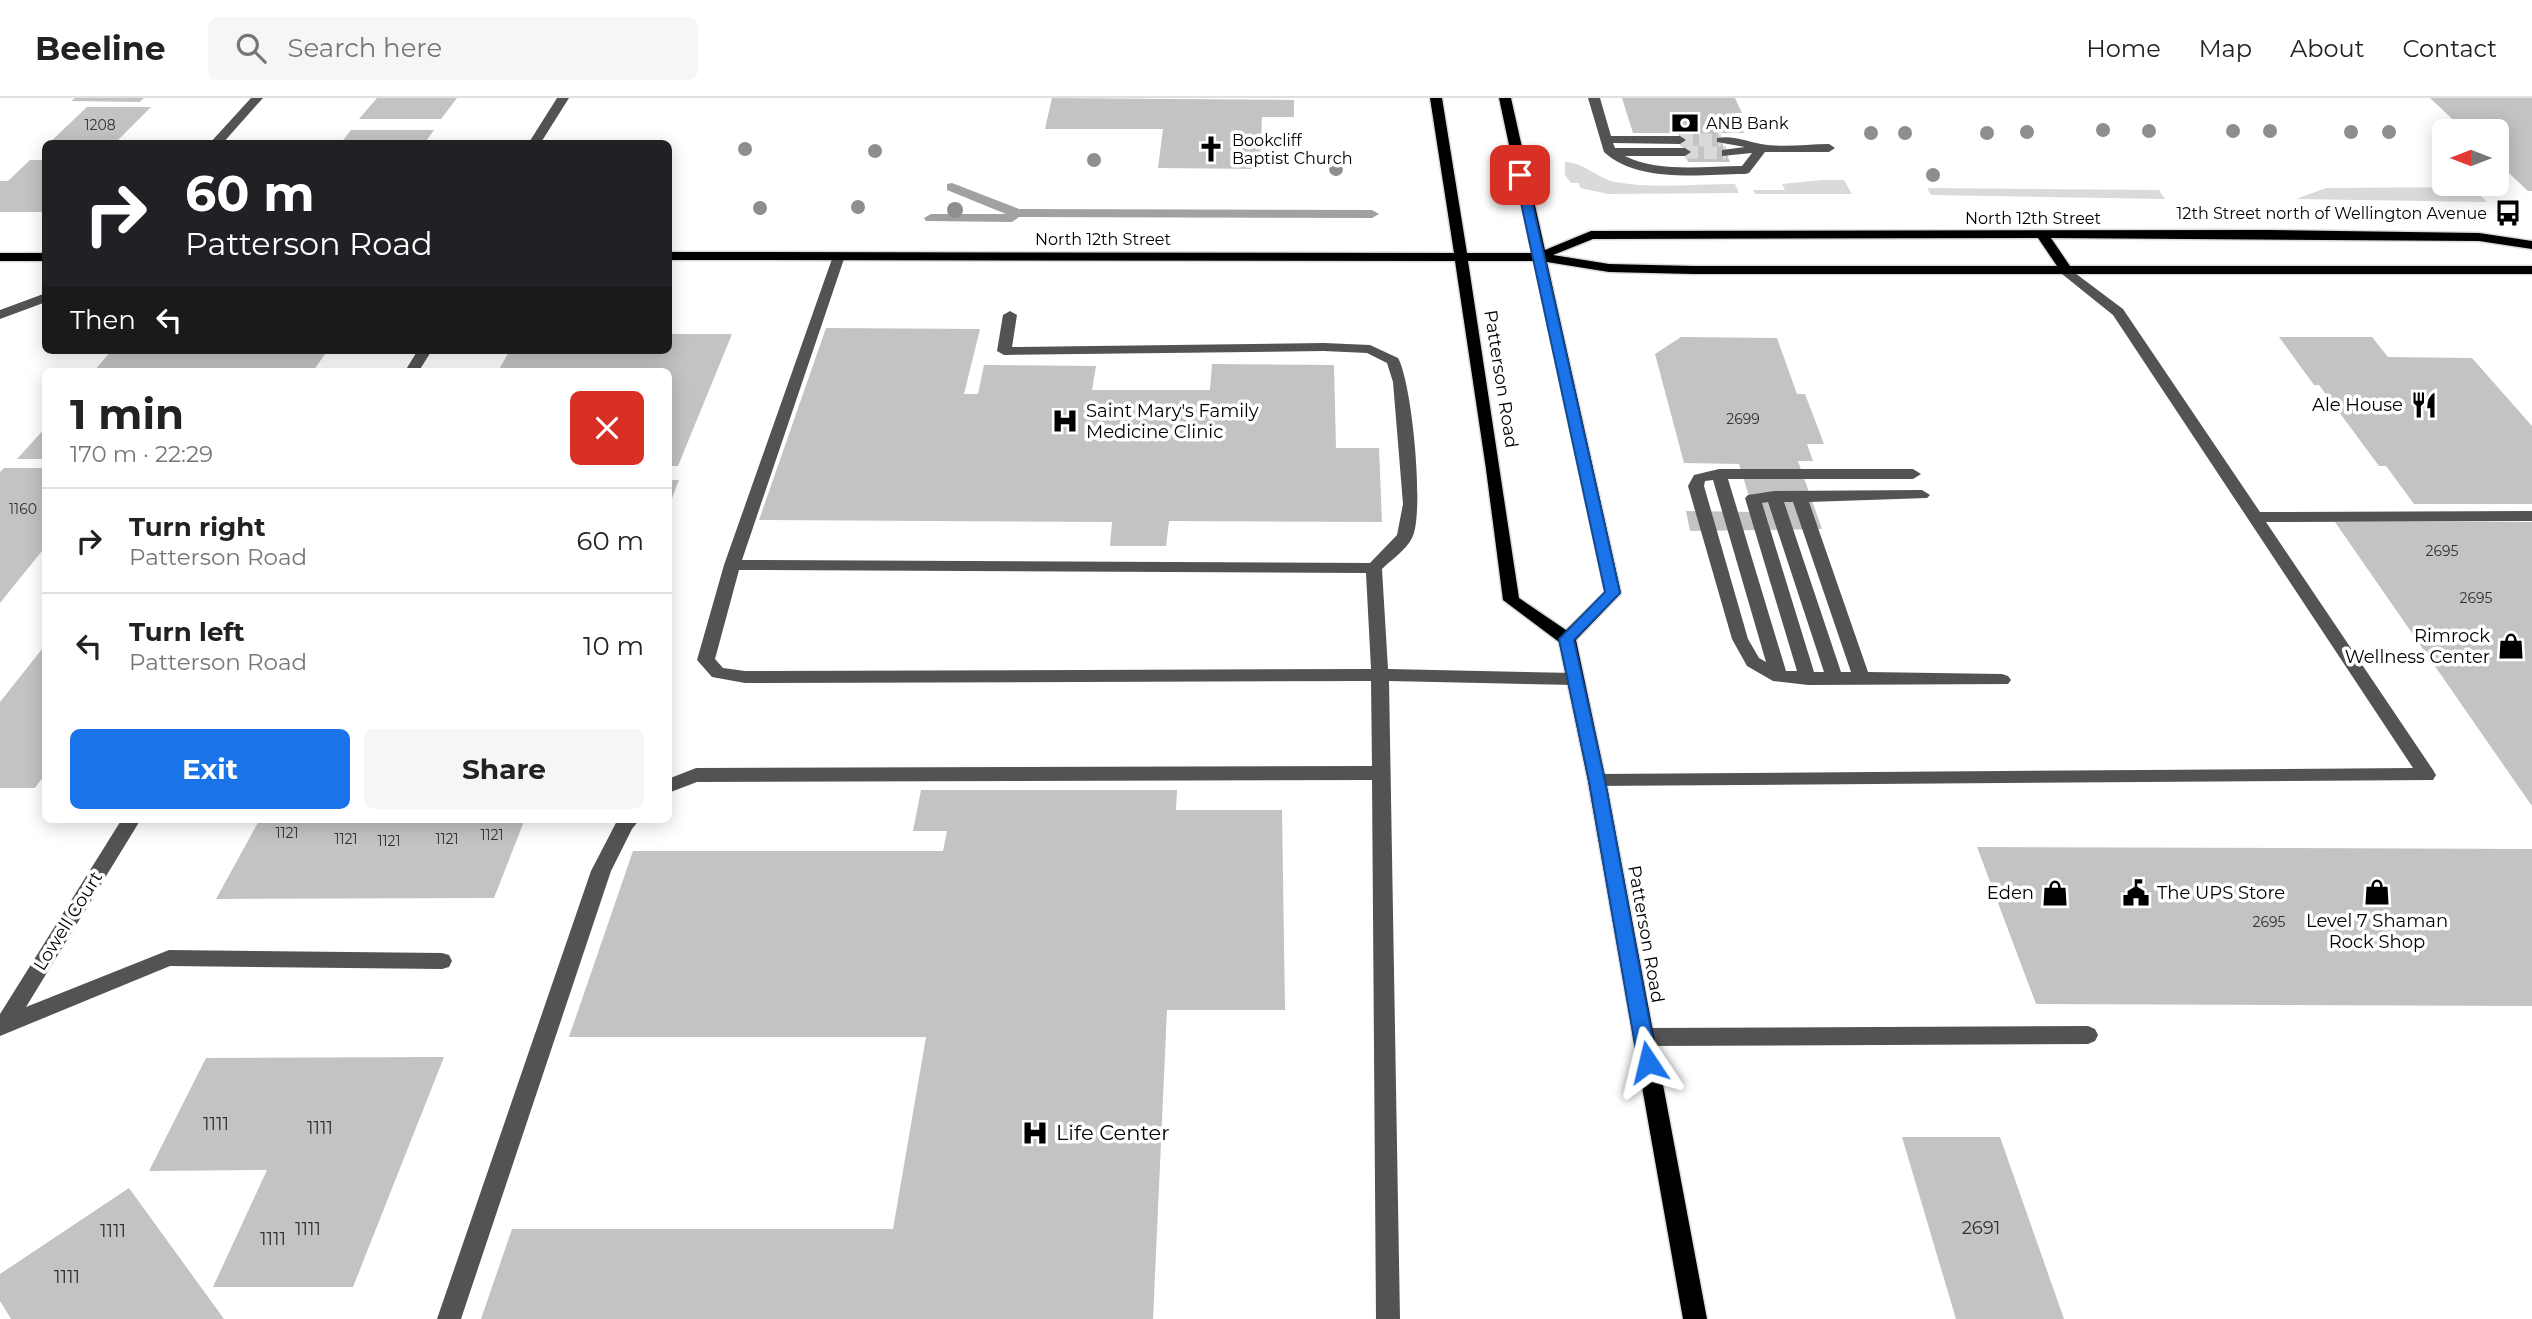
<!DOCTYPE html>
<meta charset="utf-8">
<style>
:root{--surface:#fff;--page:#f6f6f6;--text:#222;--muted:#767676;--line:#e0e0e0;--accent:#1a73e8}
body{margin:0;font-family:Montserrat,sans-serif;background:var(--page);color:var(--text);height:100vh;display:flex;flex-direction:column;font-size:26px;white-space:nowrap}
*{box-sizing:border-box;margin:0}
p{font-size:23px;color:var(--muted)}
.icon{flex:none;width:38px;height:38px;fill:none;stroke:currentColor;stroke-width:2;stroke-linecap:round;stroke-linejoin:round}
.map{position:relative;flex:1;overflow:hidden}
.side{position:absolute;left:42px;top:270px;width:630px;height:455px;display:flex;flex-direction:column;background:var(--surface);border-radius:10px;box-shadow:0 4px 18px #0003}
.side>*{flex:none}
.banner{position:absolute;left:42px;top:42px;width:630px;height:214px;border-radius:10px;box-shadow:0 4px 18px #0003;background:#202124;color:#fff;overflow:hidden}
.needle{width:46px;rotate:270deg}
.buttons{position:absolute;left:2432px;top:21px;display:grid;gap:14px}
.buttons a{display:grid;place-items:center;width:77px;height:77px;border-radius:10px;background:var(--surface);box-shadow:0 4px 18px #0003;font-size:35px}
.pin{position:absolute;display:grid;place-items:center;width:60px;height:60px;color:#fff;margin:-30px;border-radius:14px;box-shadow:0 4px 10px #0006}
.me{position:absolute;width:77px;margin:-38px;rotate:350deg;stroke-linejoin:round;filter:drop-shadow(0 0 5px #0008)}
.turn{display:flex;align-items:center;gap:24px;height:147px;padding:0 28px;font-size:32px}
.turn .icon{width:91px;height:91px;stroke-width:2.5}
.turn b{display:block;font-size:49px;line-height:60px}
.then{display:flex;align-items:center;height:66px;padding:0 28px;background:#0003;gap:14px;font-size:26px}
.round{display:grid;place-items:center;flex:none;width:74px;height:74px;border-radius:10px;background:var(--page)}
.overview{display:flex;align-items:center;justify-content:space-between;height:119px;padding:0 28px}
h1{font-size:42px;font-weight:700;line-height:52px}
.primary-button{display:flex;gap:14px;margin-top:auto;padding:14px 28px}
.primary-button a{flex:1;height:80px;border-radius:10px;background:var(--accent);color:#fff;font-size:28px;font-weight:700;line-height:80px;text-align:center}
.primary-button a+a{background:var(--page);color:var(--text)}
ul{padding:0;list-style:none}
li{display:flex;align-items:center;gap:21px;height:105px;padding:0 28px;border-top:2px solid var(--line)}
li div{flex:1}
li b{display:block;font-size:26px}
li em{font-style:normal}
header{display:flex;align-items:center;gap:42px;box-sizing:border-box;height:98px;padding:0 35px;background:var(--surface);border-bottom:2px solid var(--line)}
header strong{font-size:33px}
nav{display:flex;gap:38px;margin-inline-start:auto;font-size:24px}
.search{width:490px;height:63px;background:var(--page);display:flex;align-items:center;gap:18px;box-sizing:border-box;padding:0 24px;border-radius:10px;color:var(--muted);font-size:26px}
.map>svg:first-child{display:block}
.green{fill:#dadada}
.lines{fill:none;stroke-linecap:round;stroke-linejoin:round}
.stream{fill:#a1a1a1;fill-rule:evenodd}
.building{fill:#c3c3c3}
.minor-tunnel{stroke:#d9d9d9;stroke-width:13;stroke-dasharray:13 6;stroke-linecap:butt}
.major-casing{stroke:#dbdbdb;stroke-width:3}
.minor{fill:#535353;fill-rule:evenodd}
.major{fill:#000;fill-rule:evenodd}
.tree{fill:#8e8e8e}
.route{fill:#1a73e8;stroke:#114b97;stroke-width:2}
.labels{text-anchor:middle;stroke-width:7;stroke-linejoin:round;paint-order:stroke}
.number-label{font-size:14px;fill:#313131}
.far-poi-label{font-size:16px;fill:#000;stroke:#fff;text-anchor:start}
.far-street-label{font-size:16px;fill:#000;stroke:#fff}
.street-label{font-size:18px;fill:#000;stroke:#fff}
.poi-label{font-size:18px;fill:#000;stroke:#fff;text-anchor:end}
.near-number-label{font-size:18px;fill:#313131}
.near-poi-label{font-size:21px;fill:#000;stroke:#fff;text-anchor:start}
</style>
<header>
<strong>Beeline</strong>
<div class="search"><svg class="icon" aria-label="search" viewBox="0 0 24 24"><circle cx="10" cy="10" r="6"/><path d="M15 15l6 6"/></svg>Search here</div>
<nav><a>Home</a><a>Map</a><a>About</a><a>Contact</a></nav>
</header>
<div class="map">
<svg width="2532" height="1221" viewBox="0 0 2532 1221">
<rect width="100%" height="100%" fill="#fff"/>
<path class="green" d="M1565 64C1585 65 1597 80 1615 84 1653 91 1696 86 1735 86L1739 95 1608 96 1580 90 1579 85H1571L1565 77Z
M1822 82H1844L1852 96H1755L1753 92H1785L1782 86Z
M2472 89 2487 104 2296 101 2326 90Z
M1927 90 2159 92 2165 101 1931 97Z"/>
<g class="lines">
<path class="stream" d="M952 85 1019 111 1372 112 1379 116 1372 120 1019 119 1012 124 926 123 924 120 931 116H1006L947 92V86Z"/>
</g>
<path class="building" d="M75 0H144L140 4 71 3Z
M377 0H457L441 21H359Z
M1052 0 1294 2V19H1262L1260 71 1158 70 1163 31H1045Z
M1622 0H1735L1742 15H1735L1744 35H1718L1730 64H1688L1678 35H1633Z
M2430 0H2532V93H2528L2497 64V33H2465Z
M87 9H151L114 46H48Z
M351 32H434L424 46H340Z
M30 62H46V114H0V83H8Z
M826 230 980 231 964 296H978L984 267 1096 268 1092 292H1210L1212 266 1334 267 1336 350H1379L1382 424 1169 423 1166 448H1110L1112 424 759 422Z
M668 236H732L678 368H668V273H498L510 252H668Z
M1681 239 1777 240 1797 296H1805L1824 346H1807L1813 363H1798L1822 431 1690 433 1686 413 1754 414 1739 366 1684 365 1655 256Z
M2279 239H2372L2388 259 2472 260 2532 328V406H2414L2386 368H2379L2319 287H2314Z
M112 252H328L313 273H94Z
M46 329V361H17Z
M4 370H46V448L0 505V374Z
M668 382H679L669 408H668Z
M2335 424H2532V708L2509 675Z
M46 546V675L35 690H0V604Z
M921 692H1177L1176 712H1282L1285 912H1167L1153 1221H481L512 1131H893L926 939H569L633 753H943L947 733H913Z
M260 721H525L494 800 216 801Z
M1977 749 2532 751V908L2036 906Z
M444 959 353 1189H213L267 1072 149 1073 206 960Z
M1902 1039H2000L2064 1221H1956Z
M129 1090 224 1221H11L0 1203V1176Z"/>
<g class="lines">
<path class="minor-tunnel" d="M1680 42H1721
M1685 54 1726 55"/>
<g class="major-casing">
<path id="major" d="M1430 0H1442L1467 155H1532L1499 0H1511L1545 152 1591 133 2269 132 2479 135 2532 143V151L2479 143 2051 140 2070 168H2532V176H1693L1609 174 1547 164 1621 495 1576 542 1606 683 1707 1221H1683L1588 683 1559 544 1503 502 1486 371 1455 163 668 162V154L1454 155ZM2038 140 2057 168H1693L1609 166 1553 157 1593 141ZM1468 163H1534L1605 494 1566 532 1519 500Z
M0 155H46V163H0Z"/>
</g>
<path class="minor" d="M251 0H263L222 46H209Z
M557 0H569L540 46H528Z
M1588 0H1600L1611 38H1680L1686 42 1680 46 1613 45 1615 50H1685L1691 54 1685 58H1625C1659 75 1704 68 1742 68L1752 55 1722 58V52L1745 49 1717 44V40C1733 37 1745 43 1761 46 1782 50 1807 46 1829 46L1835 50 1829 54H1765L1749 75 1745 76C1702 76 1639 86 1604 54Z
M839 154 845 158 742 462 1370 465 1397 437 1403 406 1393 284 1387 265 1367 255 1324 253 1004 257 997 253 1003 217 1010 213 1017 217 1012 249 1324 245 1370 247 1398 260C1412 284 1425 416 1412 440 1406 452 1391 462 1382 471L1388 571 1575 575 1584 581 1575 587 1389 583 1400 1221H1376L1372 682 697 684 668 695V681L696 670 1372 668 1371 583 745 585 712 579 697 562 724 467 833 158ZM739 472 1366 475 1371 571 745 573 723 570 715 561Z
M2067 169 2123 211 2260 414 2532 413V423L2266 424 2433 672 2436 677 2433 682 1591 688 1588 683 1591 678 1597 676 2413 670 2113 217 2062 176 2060 173Z
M46 195V204L0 221V212Z
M418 252H432L419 273H405Z
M1719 371H1913L1921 376 1913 381H1728L1786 573H1797L1745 400 1748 397 1774 393 1922 392 1930 397 1927 400 1809 404 1868 574 2002 576 2008 578 2011 582 2008 586 1808 587 1773 583 1747 568 1732 541 1688 388 1694 377ZM1713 382 1766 564 1759 560 1748 541 1704 388 1705 383ZM1768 404 1824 574H1814L1762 405ZM1784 404H1793L1851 574H1841Z
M122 721H141L26 909 169 852 442 855 449 857 452 863 449 869 442 871 170 868 0 938V916Z
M618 721H640L632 731 611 773 461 1221H437L591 773Z
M2088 928 2095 931 2098 937 2095 943 2088 946 1643 948 1636 945 1633 939 1636 933 1643 930Z"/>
<use href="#major" class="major"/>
</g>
<g class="tree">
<circle cx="2103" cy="32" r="7"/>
<circle cx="2149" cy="33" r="7"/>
<circle cx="2233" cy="33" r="7"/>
<circle cx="2270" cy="33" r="7"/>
<circle cx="2027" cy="34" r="7"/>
<circle cx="2351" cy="34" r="7"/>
<circle cx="2389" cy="34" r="7"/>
<circle cx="1871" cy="35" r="7"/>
<circle cx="1905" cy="35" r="7"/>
<circle cx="1987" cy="35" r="7"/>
<circle cx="745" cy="51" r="7"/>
<circle cx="875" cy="53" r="7"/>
<circle cx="1094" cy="62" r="7"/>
<circle cx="1336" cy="71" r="7"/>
<circle cx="1933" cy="77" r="7"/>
<circle cx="858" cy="109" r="7"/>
<circle cx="760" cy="110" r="7"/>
<circle cx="955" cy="112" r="8"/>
</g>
<path class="route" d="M1520 74 1526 77 1620 495 1574 542 1605 683 1657 964 1655 970 1648 972 1641 970 1638 964 1589 683 1559 541 1605 494 1515 77Z"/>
<defs>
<g id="bank-bare" transform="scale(2.1)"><path d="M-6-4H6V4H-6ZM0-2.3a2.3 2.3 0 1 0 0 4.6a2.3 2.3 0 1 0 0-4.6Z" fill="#000" stroke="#fff" stroke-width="2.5" paint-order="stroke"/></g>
<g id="church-bare" transform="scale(2.1)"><path d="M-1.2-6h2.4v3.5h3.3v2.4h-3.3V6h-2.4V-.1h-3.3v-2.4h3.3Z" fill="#000" stroke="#fff" stroke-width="2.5" paint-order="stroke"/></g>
<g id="bus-bare" transform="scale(2.1)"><path d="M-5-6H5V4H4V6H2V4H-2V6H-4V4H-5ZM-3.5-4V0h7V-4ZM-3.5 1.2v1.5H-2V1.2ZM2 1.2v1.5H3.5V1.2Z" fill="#000" stroke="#fff" stroke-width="2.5" paint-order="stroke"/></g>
<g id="restaurant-bare" transform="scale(2.1)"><path d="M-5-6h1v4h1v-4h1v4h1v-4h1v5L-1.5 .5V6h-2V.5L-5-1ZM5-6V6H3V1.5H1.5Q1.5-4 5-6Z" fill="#000" stroke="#fff" stroke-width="2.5" paint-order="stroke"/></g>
<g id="hospital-bare" transform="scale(2.1)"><path d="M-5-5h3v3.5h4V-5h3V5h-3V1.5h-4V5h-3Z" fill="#000" stroke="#fff" stroke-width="2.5" paint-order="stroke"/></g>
<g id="shop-bare" transform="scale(2.1)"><path d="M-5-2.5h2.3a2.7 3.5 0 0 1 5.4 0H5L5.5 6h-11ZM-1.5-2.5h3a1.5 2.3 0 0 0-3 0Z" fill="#000" stroke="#fff" stroke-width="2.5" paint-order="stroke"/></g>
<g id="civic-bare" transform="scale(2.1)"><path d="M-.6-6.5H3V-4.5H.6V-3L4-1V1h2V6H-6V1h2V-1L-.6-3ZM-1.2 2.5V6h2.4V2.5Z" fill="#000" stroke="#fff" stroke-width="2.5" paint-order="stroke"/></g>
</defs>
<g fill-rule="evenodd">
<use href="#bank-bare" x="1685" y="25"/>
<use href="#church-bare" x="1211" y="51"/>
<use href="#bus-bare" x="2508" y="115"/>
<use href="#restaurant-bare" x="2424" y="307"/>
<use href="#hospital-bare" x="1065" y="323"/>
<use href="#shop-bare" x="2511" y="548"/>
<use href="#shop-bare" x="2377" y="794"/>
<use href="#shop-bare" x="2055" y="795"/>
<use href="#civic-bare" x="2136" y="795"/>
<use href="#hospital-bare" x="1035" y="1035"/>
</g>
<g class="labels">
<g class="number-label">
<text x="100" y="32">1208</text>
<text x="1743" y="326">2699</text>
<text x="23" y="416">1160</text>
<text x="2442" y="458">2695</text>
<text x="2476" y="505">2695</text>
<text x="287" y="740">1121</text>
<text x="492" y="742">1121</text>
<text x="346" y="746">1121</text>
<text x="447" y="746">1121</text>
<text x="389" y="748">1121</text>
<text x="2269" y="829">2695</text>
</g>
<g class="far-poi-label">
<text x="1706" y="31">ANB Bank</text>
<text x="1232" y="48">Bookcliff<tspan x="1232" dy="18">Baptist Church</tspan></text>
<text x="2487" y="121" text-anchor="end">12th Street north of Wellington Avenue</text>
</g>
<g class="far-street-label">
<text x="2033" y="126">North 12th Street</text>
<text x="1103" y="147">North 12th Street</text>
</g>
<g class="street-label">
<text transform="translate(1501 281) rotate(81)" y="6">Patterson Road</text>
<text transform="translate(68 823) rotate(-58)" y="6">Lowell Court</text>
<text transform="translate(1646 836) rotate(80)" y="6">Patterson Road</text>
</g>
<g class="poi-label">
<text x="2403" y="313">Ale House</text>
<text x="1086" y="319" text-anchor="start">Saint Mary's Family<tspan x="1086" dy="21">Medicine Clinic</tspan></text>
<text x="2490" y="544">Rimrock<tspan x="2490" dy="21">Wellness Center</tspan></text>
<text x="2034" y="801">Eden</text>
<text x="2157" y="801" text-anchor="start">The UPS Store</text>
<text x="2377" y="829" text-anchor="middle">Level 7 Shaman<tspan x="2377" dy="21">Rock Shop</tspan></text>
</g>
<g class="near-number-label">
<text x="216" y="1032">1111</text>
<text x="320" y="1036">1111</text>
<text x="1981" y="1136">2691</text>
<text x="308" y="1137">1111</text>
<text x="113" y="1139">1111</text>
<text x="273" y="1147">1111</text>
<text x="67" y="1185">1111</text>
</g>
<g class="near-poi-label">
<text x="1056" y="1042">Life Center</text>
</g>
</g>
</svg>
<div class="buttons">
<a><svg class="needle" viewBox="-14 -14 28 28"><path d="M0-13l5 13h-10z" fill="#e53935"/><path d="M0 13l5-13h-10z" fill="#767676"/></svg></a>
</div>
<div class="pin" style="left:1520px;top:77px;background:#d93025"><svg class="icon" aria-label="arrive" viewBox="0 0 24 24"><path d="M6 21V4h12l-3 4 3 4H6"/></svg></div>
<svg class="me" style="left:1648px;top:964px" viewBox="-20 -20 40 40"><path d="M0-17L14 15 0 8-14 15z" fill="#1a73e8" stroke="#fff" stroke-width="4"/></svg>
<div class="banner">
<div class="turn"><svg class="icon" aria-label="right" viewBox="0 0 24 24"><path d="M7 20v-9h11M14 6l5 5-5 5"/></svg><div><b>60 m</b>Patterson Road</div></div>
<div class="then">Then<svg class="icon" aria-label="left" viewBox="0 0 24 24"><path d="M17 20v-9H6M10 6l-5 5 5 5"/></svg></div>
</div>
<section class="side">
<div class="overview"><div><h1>1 min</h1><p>170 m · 22:29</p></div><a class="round" style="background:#d93025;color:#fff"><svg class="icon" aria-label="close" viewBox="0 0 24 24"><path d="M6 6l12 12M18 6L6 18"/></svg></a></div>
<ul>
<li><svg class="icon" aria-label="right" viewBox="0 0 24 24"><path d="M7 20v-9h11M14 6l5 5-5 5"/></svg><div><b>Turn right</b><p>Patterson Road</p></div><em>60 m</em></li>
<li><svg class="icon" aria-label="left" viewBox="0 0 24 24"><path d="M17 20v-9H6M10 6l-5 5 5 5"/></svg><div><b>Turn left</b><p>Patterson Road</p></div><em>10 m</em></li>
</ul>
<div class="primary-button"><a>Exit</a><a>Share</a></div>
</section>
</div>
